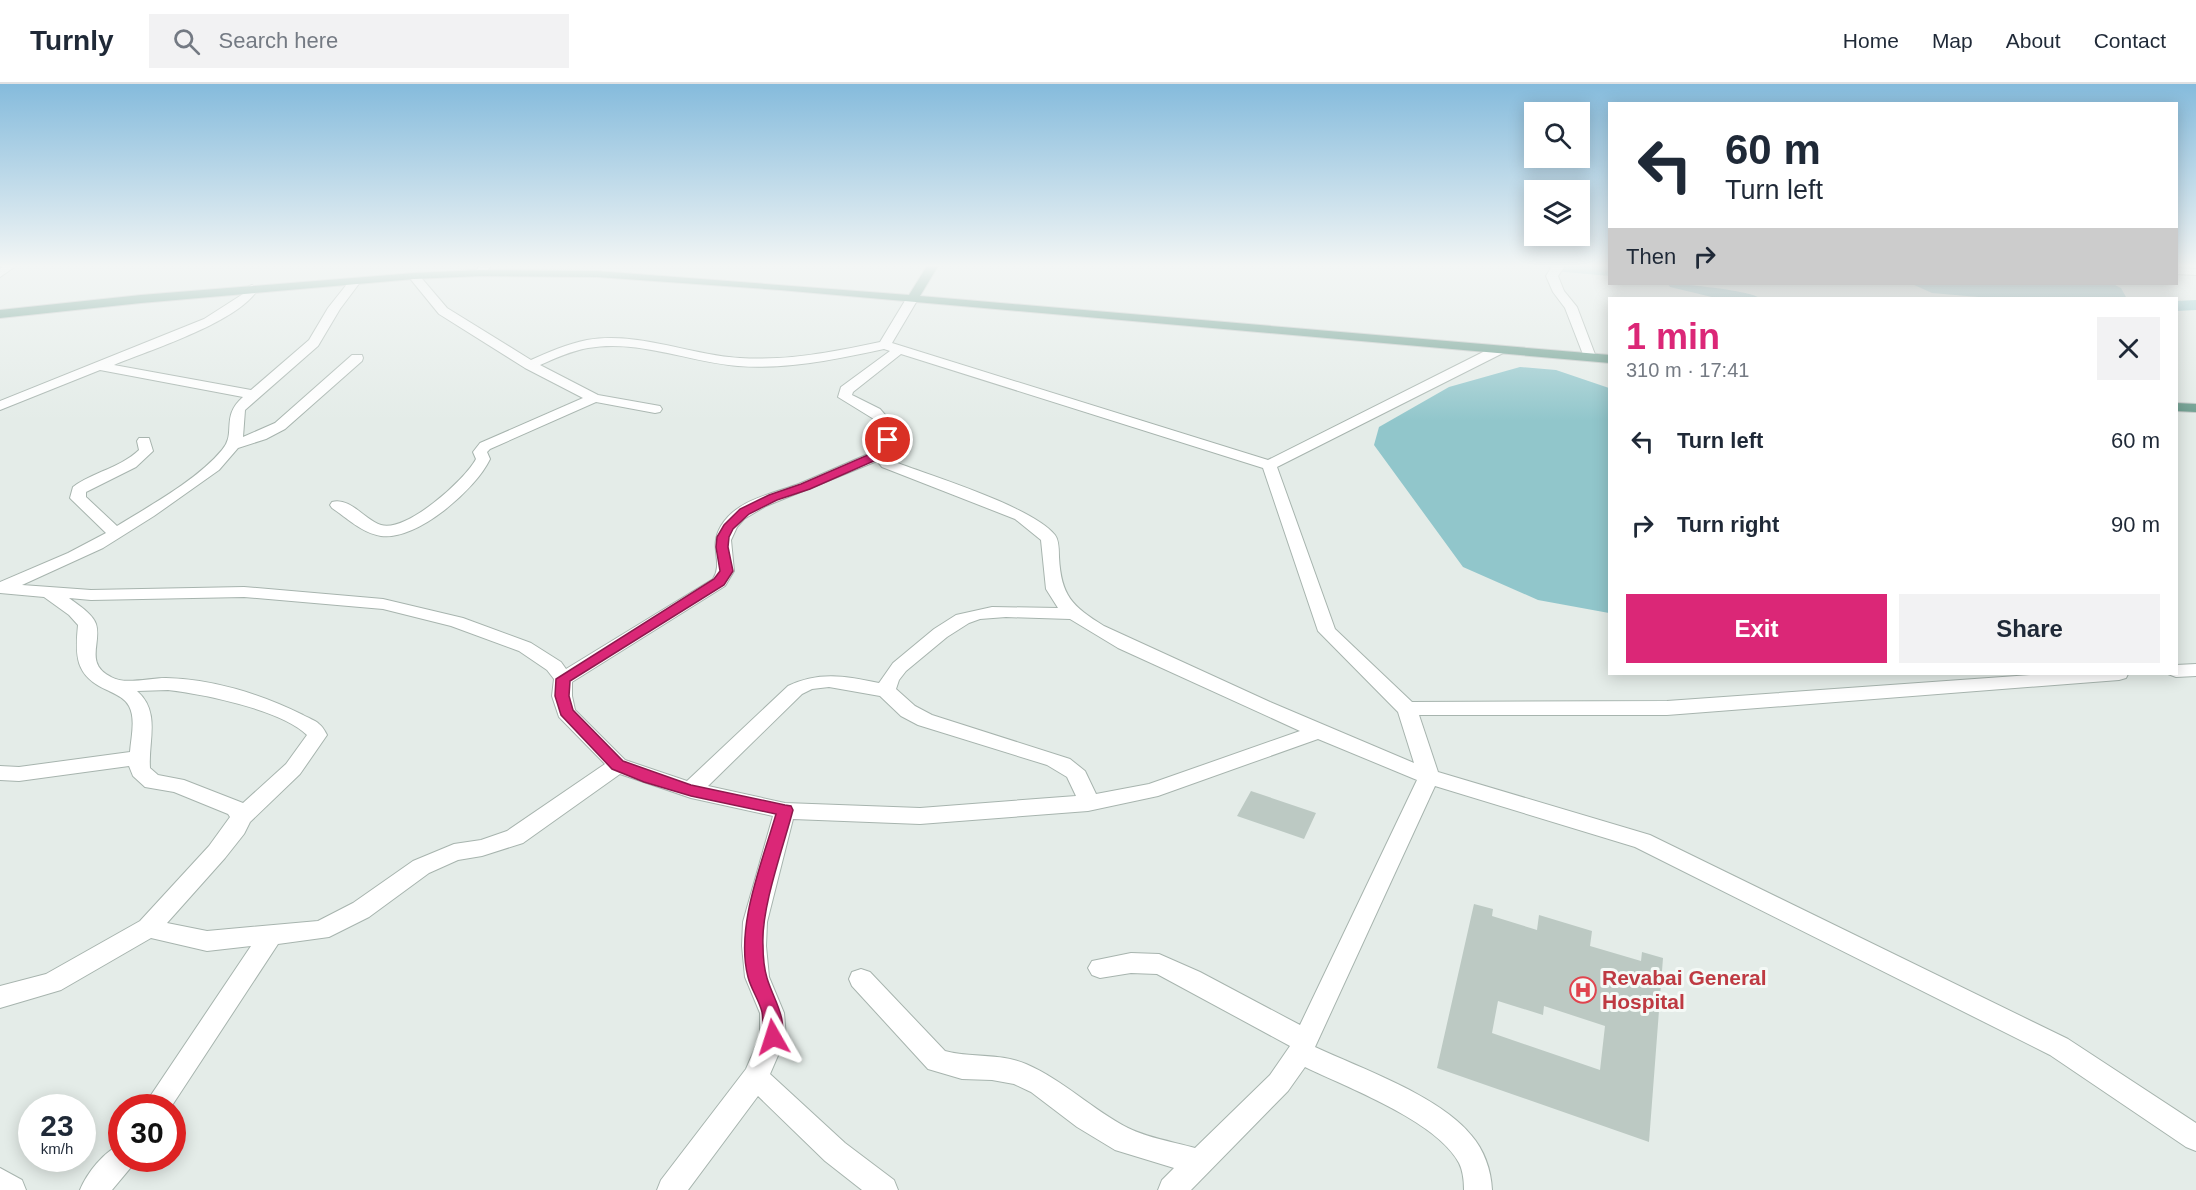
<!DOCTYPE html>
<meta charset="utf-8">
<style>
:root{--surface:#fff;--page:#f2f2f3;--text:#1f2937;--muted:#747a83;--line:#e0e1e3;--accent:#db2777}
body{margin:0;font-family:Arial,sans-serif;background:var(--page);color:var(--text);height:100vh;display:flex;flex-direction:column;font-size:22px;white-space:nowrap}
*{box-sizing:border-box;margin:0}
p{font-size:20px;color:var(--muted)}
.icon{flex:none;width:33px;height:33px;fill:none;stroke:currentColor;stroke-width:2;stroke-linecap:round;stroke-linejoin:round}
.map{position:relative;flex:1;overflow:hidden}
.sheet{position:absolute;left:1608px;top:213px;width:570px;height:378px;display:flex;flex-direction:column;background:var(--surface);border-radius:0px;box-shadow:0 3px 15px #0003}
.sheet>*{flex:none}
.banner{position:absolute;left:1608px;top:18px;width:570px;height:183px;border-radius:0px;box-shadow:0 3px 15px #0003;background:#fff;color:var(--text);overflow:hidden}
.fabs{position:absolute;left:1524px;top:18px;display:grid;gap:12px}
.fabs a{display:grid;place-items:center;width:66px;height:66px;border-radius:0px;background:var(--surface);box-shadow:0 3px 15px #0003;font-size:30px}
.speed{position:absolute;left:18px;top:1010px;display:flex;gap:12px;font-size:30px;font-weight:700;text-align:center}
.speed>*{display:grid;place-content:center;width:78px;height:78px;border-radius:50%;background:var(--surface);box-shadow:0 3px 15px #0003;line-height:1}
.speed small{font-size:15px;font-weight:400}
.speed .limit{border:9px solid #d22;background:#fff;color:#111}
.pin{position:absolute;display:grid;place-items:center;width:51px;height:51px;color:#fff;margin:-26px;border:3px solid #fff;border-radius:50%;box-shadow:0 2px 6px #0007}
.me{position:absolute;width:66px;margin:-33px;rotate:354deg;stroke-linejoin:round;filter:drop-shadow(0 0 4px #0008)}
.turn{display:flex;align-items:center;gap:21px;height:126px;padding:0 18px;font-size:27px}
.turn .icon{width:78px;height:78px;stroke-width:2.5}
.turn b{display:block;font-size:42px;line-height:51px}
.then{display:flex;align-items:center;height:57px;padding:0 18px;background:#0003;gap:12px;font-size:22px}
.round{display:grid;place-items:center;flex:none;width:63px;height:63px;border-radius:0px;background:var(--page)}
.head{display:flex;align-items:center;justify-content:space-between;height:102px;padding:0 18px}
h1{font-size:36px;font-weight:600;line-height:45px;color:var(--accent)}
.button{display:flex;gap:12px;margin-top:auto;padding:12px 18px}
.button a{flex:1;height:69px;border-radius:0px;background:var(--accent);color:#fff;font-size:24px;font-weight:600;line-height:69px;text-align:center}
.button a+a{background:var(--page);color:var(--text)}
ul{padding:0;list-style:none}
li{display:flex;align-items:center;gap:18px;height:84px;padding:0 18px}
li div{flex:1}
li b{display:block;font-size:22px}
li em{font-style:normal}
header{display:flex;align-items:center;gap:36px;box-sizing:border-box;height:84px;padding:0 30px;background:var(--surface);border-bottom:2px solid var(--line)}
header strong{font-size:28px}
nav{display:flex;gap:33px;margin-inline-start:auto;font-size:21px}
.search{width:420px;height:54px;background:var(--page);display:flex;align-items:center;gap:15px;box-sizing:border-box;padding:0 21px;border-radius:0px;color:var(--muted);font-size:22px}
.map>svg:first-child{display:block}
.water{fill:#91c6cb}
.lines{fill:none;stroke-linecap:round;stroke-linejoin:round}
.canal{fill:#91c6cb;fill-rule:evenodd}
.building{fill:#bcc9c3;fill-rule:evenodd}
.minor-casing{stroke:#a7b4ae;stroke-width:2}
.major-casing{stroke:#c2c8c6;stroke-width:2}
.minor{fill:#fff;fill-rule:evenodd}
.major{fill:#6c9d8e;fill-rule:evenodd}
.route{fill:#db2777;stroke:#8e194d;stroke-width:1.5}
.labels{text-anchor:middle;stroke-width:6;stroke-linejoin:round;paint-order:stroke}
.near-health-label{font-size:21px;font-weight:bold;fill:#be3a42;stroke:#f4f9f6;text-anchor:start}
</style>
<header>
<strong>Turnly</strong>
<div class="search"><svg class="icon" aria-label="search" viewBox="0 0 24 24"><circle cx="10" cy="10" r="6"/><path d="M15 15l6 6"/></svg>Search here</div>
<nav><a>Home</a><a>Map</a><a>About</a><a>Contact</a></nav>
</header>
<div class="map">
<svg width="2196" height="1106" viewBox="0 0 2196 1106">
<rect width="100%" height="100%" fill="#e4ece8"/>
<path class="water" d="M1912 200H2113L2121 204 2126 213 1990 214 1932 209Z
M1520 283 1556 286 1609 304V529L1538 516 1463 483 1374 361 1379 343 1449 303Z"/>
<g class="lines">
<path class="canal" d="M1545 182H1610V192L1553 187Z
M1668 200C1680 199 1754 207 1759 214H1716L1670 203Z
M2196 216V226L2176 227V217Z"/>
</g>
<path class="building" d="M1251 707 1316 729 1304 755 1237 732Z
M1474 820 1493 825 1492 832 1537 846 1539 831 1592 847 1590 862 1641 877 1642 868 1663 874 1649 1058 1437 984ZM1498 917 1543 931 1544 922 1605 942 1600 986 1492 949Z"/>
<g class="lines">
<g class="minor-casing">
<path id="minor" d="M3 182H16L0 193V185Z
M480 182H491L484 191 480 192 474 189Z
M1552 182H1565L1558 192 1564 207 1577 223 1596 273 1595 276H1585L1584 273 1565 224 1553 208 1546 192Z
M2176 184 2196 185V191L2176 190Z
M414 189 418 190 447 224 531 276C549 268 567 260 587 256 638 247 689 271 740 274 787 277 834 268 880 258L906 215 912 211 918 215 892 259 1268 376 1495 262H1505L1506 265 1505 268 1277 383 1335 545 1412 618 1667 617 2044 590H2128L2126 594 2119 596 1667 631H1419L1438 688 1650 751 2068 955 2196 1039V1067L2186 1063 2050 971 1635 763 1435 702 1315 963C1360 984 1440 1012 1471 1051 1484 1066 1491 1086 1492 1106H1464C1464 1097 1463 1087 1459 1079 1437 1037 1346 1003 1305 983L1288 1007 1191 1106H1158L1162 1096 1174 1084 1115 1066 1077 1043 1031 1008 1014 1000 992 996 962 995 928 985 852 902 849 895 852 888 861 885 870 888 945 967C971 974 1001 969 1026 980 1063 996 1093 1026 1128 1044 1148 1054 1174 1058 1195 1064L1270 991 1290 962 1157 890 1131 889 1100 894 1092 891 1088 884 1092 877 1131 869 1159 870 1200 888 1300 941 1417 696 1318 655 1158 712 1088 727 920 740 793 735 767 838 766 862 769 893 784 929 786 953 770 990 845 1059 894 1096 898 1106H862L825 1077 758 1012 688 1106H657L661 1096 746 985 760 953V929L745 893 742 862 743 838 773 732 691 714 620 690 523 759 482 772 458 776 429 789 369 833 329 853 278 860 171 1023H143L251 862 207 867 151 854 61 906 0 924V902L46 890 140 837 209 762 230 733 228 730 174 708 145 703 133 692 129 682 19 697 0 696V682L19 683 130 668C131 654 136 635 129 622 125 614 115 610 107 606 75 592 75 572 78 541L69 531 44 513 0 509V498L68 469 106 449 73 417 70 414 73 403C93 388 120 384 139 366L137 357 139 354H149L153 367 136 383 86 408V413L117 442C151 421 197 396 222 366 237 349 220 333 243 313L100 286 0 326V317L204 235 243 210 248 203 252 201 258 205C239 238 150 266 114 281L251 306 309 256 328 224 351 195H359L361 197 340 225 318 262 245 326 243 353 275 339 352 271H362L363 274 362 277 285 345 266 355 238 364 219 386 154 432 103 464 22 501 91 506 244 503 383 515 463 534 531 559 561 578 566 585 713 495C724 477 708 464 721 442 737 415 773 410 801 399 825 389 849 378 873 368 878 358 883 347 877 337L838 313 841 303 890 267 884 265C837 275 787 286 738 282 689 278 638 255 588 264 571 267 556 274 540 281L598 311 660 322 662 325 660 328 655 329 596 318 490 365 487 368 490 375C476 405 417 457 381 452 362 449 347 434 332 424L330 421 332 418C350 413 365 436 381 441 406 449 465 396 476 375L473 368 480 359 583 314 525 284 439 230 408 192ZM901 270 1263 384 1318 547 1398 628 1414 679 1270 618 1104 542C1072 522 1061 512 1059 473 1059 467 1059 456 1055 451 1031 422 931 392 892 377L887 371 893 358V340L880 325 852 311 853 308ZM877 377 882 383 1015 435 1041 456 1046 505 1058 524 992 523 956 531 934 545 893 579 879 599C846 592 819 587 788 602L687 697 625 676 575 626 572 612V598L725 502 734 487 731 456 737 443 744 435 766 422ZM244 513 383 525 451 542 519 567 547 586 554 595 552 612 559 633 605 680 507 747 481 756 454 760 413 777 353 819 318 837 207 847 167 839 225 774 244 750 250 738 300 690 327 651C325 647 322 642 319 640 315 636 308 634 303 631 261 610 212 595 166 594 149 594 125 601 111 593 84 579 102 559 96 540 93 530 77 520 69 514L91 516ZM1006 533 1070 535 1118 564 1300 647 1149 700 1096 710 1085 687 1070 675 932 631 915 622 896 605 899 596 906 587 947 553 969 539 980 535ZM829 603 880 612 901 632 918 641 1047 681 1067 693 1076 712 920 724 785 719 708 702 802 610 812 605ZM168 606C203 610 282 626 307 651L286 680 243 719 184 696 158 691 150 684C148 657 161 628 137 607Z
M2196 580V592L2176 593 2168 590H2176V581Z
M122 1060V1074H135L132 1082 112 1106H80C87 1089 104 1067 122 1060Z
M0 1084 22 1096 26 1106H0Z"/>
</g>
<g class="major-casing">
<path id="major" d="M927 182H938L920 212 1610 271V279L780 206 597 193 480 192 414 195 141 219 0 234V226L141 211 414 189 480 186 597 187 909 211Z
M2176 319 2196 320V328L2176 327Z"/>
</g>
<use href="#minor" class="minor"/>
<use href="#major" class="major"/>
</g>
<linearGradient id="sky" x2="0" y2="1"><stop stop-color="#85bbdc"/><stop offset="0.54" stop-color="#f3f6f5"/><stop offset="1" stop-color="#f3f6f5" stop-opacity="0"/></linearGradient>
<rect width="2196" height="337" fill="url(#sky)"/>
<path class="route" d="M888 353 894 356 883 373 810 405 777 416 749 430 733 445 729 453 728 463 733 487 724 501 570 597 569 612 573 626 623 677 691 701 785 721 791 722 793 726C783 764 761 824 763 861 763 871 764 884 767 894 773 915 790 937 779 959L773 962 766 959C761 949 764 938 762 928 759 916 751 905 748 893 735 843 762 779 776 730L691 712 644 698 612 685 561 631 555 612 556 595 714 495 720 487 716 463 717 453 724 441 740 425 769 411 801 400 875 368 884 354Z"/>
<defs>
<g id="hospital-ring" transform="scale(1.35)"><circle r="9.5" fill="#f4f9f6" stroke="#e0444e" stroke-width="1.5"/><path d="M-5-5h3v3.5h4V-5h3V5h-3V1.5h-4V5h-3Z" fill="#e0444e"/></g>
</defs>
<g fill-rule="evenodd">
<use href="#hospital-ring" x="1583" y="906"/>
</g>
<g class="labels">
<g class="near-health-label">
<text x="1602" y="901">Revabai General<tspan x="1602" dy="24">Hospital</tspan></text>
</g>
</g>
</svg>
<div class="fabs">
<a><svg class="icon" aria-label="search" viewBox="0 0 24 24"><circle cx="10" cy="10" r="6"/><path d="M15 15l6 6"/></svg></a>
<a><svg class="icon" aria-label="layers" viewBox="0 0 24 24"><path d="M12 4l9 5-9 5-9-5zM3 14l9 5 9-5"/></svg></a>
</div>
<div class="speed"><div>23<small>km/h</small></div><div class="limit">30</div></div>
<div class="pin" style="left:888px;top:356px;background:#d93025"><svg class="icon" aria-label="arrive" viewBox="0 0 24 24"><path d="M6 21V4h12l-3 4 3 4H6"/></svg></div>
<svg class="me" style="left:773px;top:953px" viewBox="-20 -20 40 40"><path d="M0-17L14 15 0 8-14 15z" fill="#db2777" stroke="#fff" stroke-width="4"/></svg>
<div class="banner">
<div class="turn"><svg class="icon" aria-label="left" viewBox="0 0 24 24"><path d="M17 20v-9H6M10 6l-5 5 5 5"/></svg><div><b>60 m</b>Turn left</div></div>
<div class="then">Then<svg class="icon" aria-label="right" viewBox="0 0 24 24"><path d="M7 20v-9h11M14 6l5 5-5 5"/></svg></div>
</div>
<section class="sheet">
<div class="head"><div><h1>1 min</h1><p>310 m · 17:41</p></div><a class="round"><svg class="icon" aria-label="close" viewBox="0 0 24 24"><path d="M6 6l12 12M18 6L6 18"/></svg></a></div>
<ul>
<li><svg class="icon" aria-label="left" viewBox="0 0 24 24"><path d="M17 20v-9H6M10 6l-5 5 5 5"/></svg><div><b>Turn left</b></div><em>60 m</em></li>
<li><svg class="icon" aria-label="right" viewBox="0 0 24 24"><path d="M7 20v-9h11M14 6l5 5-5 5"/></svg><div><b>Turn right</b></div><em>90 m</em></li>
</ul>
<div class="button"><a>Exit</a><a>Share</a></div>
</section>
</div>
